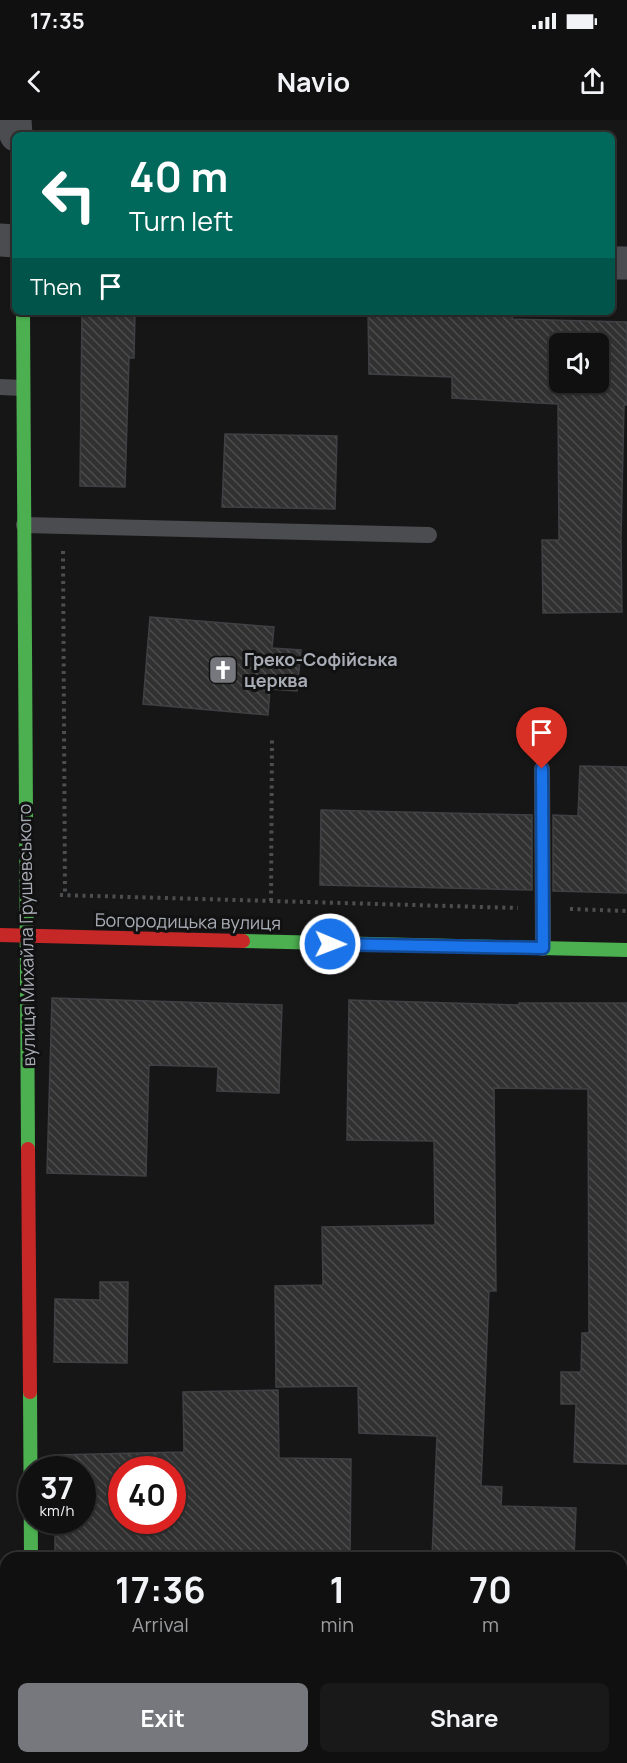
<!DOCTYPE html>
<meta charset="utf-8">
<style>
:root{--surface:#101011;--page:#19191a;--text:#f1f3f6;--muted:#9c9d9f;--line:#303031;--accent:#76787e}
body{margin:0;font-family:Manrope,sans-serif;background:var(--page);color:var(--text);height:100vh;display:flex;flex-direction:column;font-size:22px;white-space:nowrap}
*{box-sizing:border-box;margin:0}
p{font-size:20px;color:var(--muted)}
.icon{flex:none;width:33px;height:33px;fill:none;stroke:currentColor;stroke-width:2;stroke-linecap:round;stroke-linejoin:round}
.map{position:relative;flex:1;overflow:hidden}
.details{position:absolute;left:0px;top:1432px;width:627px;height:212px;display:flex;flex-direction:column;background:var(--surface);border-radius:18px 18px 0 0;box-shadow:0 2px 4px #0004,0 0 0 2px var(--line)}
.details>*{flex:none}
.hud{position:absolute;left:12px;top:12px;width:603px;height:183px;border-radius:9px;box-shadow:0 2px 4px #0004,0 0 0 2px var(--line);background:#00695c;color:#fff;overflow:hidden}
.controls{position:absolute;left:549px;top:213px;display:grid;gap:12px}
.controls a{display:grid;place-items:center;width:60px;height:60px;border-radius:9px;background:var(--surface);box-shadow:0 2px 4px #0004,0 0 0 2px var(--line);font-size:30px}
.speed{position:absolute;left:18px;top:1336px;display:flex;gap:12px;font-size:30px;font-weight:700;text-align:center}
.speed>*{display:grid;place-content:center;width:78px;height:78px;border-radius:50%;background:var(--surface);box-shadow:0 2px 4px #0004,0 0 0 2px var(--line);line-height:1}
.speed small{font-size:15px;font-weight:400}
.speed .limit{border:9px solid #d22;background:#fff;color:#111}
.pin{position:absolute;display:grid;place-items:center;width:51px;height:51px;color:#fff;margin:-62px -26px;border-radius:50% 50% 50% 0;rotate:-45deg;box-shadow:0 0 6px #0007}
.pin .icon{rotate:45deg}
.me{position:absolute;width:66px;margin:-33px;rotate:91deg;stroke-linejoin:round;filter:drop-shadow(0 0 4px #0008)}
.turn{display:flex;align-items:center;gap:21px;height:126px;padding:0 18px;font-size:27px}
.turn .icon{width:78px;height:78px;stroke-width:2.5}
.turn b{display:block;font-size:42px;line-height:51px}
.then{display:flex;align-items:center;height:57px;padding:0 18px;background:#0003;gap:12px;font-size:22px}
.eta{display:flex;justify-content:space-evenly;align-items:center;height:102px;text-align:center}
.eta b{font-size:36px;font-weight:700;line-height:42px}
.cta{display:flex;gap:12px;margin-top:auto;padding:12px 18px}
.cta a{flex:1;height:69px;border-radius:9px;background:var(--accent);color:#fff;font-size:24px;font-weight:700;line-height:69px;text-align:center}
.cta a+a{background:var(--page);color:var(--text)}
.status{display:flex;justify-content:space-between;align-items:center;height:42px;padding:0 30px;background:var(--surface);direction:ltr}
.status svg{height:16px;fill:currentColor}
header{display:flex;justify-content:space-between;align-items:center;height:78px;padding:0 18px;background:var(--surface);font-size:27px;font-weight:700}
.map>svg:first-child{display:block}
.building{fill:url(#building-back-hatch);stroke:#3f4043;stroke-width:1.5;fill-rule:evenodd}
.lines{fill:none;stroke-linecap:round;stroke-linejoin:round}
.path{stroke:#4c4e50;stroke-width:4;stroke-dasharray:3 4.5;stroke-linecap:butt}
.lane{stroke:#4b4c4f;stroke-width:16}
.street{stroke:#4b4c4f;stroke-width:33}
.fast{stroke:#4caf50;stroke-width:14}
.jam{stroke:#c62828;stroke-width:14}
.route-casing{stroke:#114b97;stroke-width:15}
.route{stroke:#1a73e8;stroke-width:10}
.labels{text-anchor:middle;stroke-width:6;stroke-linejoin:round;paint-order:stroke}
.poi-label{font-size:18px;font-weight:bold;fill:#a9adb6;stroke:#111112;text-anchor:start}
.street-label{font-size:18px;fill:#a9adb6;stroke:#111112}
</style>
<div class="status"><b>17:35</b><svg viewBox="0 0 49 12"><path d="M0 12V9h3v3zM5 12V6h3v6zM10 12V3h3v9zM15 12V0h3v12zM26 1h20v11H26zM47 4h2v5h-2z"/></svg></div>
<header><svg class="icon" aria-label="back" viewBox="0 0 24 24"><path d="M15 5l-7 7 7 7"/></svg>Navio<svg class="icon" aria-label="share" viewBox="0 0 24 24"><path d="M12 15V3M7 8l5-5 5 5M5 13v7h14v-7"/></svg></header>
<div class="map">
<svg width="627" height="1643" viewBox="0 0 627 1643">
<defs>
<pattern id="building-back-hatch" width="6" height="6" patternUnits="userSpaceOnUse" patternTransform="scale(1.5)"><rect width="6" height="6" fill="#313132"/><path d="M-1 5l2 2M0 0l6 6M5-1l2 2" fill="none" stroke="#4c4c4d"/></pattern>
</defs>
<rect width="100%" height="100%" fill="#161617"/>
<path class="building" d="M82 192H135L134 238H129L125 367 80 366Z
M368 192H418L513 196 512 199 627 202V285H624L621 419 622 492 543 493 542 420H559L558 284 452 278V257L369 254ZM560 224H598V262H560Z
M225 314 337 316 335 389 222 387Z
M150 497 274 507 272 528 301 530 297 571 270 569 268 595 143 584Z
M580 646 627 647V773L553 771V695L578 696Z
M321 690 532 695V770L320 765Z
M52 878 282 885 279 973 217 971 218 947 149 945 146 1056 47 1053Z
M349 880 519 885V883H627V1344L574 1342 576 1284H561V1252H581L582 1213H589L588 969 494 968 496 1171H489L481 1366 502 1367 501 1386 576 1388 574 1438H432L437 1316 359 1313 358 1266 276 1267 275 1166 323 1165 322 1107 435 1105 434 1021 347 1020Z
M100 1162H128L127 1243 54 1242 55 1179 100 1180Z
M278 1270 279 1338 351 1339 350 1438H55V1401H82V1350H53V1335L184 1332 183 1272ZM122 1350H172V1401H122Z"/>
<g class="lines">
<path class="path" d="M63 431 65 775
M60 775 518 788
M271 781 272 618
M570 789 627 791
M3 1548V1615
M621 1599H627"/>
<path class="lane" d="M0 267 22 268
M24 405 429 415
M542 649 543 828"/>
<path class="street" d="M15 0 16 15
M0 120 15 121
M612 143H627
M0 1513H6
M621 1534H627
M30 1643V1638"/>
<path class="fast" d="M23 192 28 1029
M243 821 627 830
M30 1272 31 1438"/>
<path class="jam" d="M0 815 243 821
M28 1029 30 1272"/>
</g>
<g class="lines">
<g class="route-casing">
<path id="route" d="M330 824 543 828 542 649"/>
</g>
<use href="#route" class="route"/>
</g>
<defs>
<g id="church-square" transform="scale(1.5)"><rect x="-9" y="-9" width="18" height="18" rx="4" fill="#76787e" stroke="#111112"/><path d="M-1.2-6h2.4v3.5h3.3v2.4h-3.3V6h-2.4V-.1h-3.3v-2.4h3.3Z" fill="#fff"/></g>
</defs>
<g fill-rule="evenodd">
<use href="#church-square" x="223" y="550"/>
</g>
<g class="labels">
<g class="poi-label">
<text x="244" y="546">Греко-Софійська<tspan x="244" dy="21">церква</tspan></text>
</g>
<g class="street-label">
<text transform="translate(188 802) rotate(1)" y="6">Богородицька вулиця</text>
<text transform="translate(27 815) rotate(-91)" y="6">вулиця Михайла Грушевського</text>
</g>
</g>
</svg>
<div class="controls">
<a><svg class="icon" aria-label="sound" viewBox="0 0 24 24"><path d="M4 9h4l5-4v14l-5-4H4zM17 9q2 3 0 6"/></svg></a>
</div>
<div class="speed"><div>37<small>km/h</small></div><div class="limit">40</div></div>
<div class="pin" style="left:542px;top:649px;background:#d93025"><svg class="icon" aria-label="arrive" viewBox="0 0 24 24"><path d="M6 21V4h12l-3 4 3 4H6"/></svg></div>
<svg class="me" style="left:330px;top:824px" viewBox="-20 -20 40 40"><circle r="17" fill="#1a73e8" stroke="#fff" stroke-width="3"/><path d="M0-11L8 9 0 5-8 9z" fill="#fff"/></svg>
<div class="hud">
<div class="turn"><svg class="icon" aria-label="left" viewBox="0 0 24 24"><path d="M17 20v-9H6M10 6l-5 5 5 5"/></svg><div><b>40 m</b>Turn left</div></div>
<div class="then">Then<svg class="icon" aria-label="arrive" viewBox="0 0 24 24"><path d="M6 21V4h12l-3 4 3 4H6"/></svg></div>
</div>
<section class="details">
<div class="eta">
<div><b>17:36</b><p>Arrival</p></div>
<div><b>1</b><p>min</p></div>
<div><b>70</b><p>m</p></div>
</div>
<div class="cta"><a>Exit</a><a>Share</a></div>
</section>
</div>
